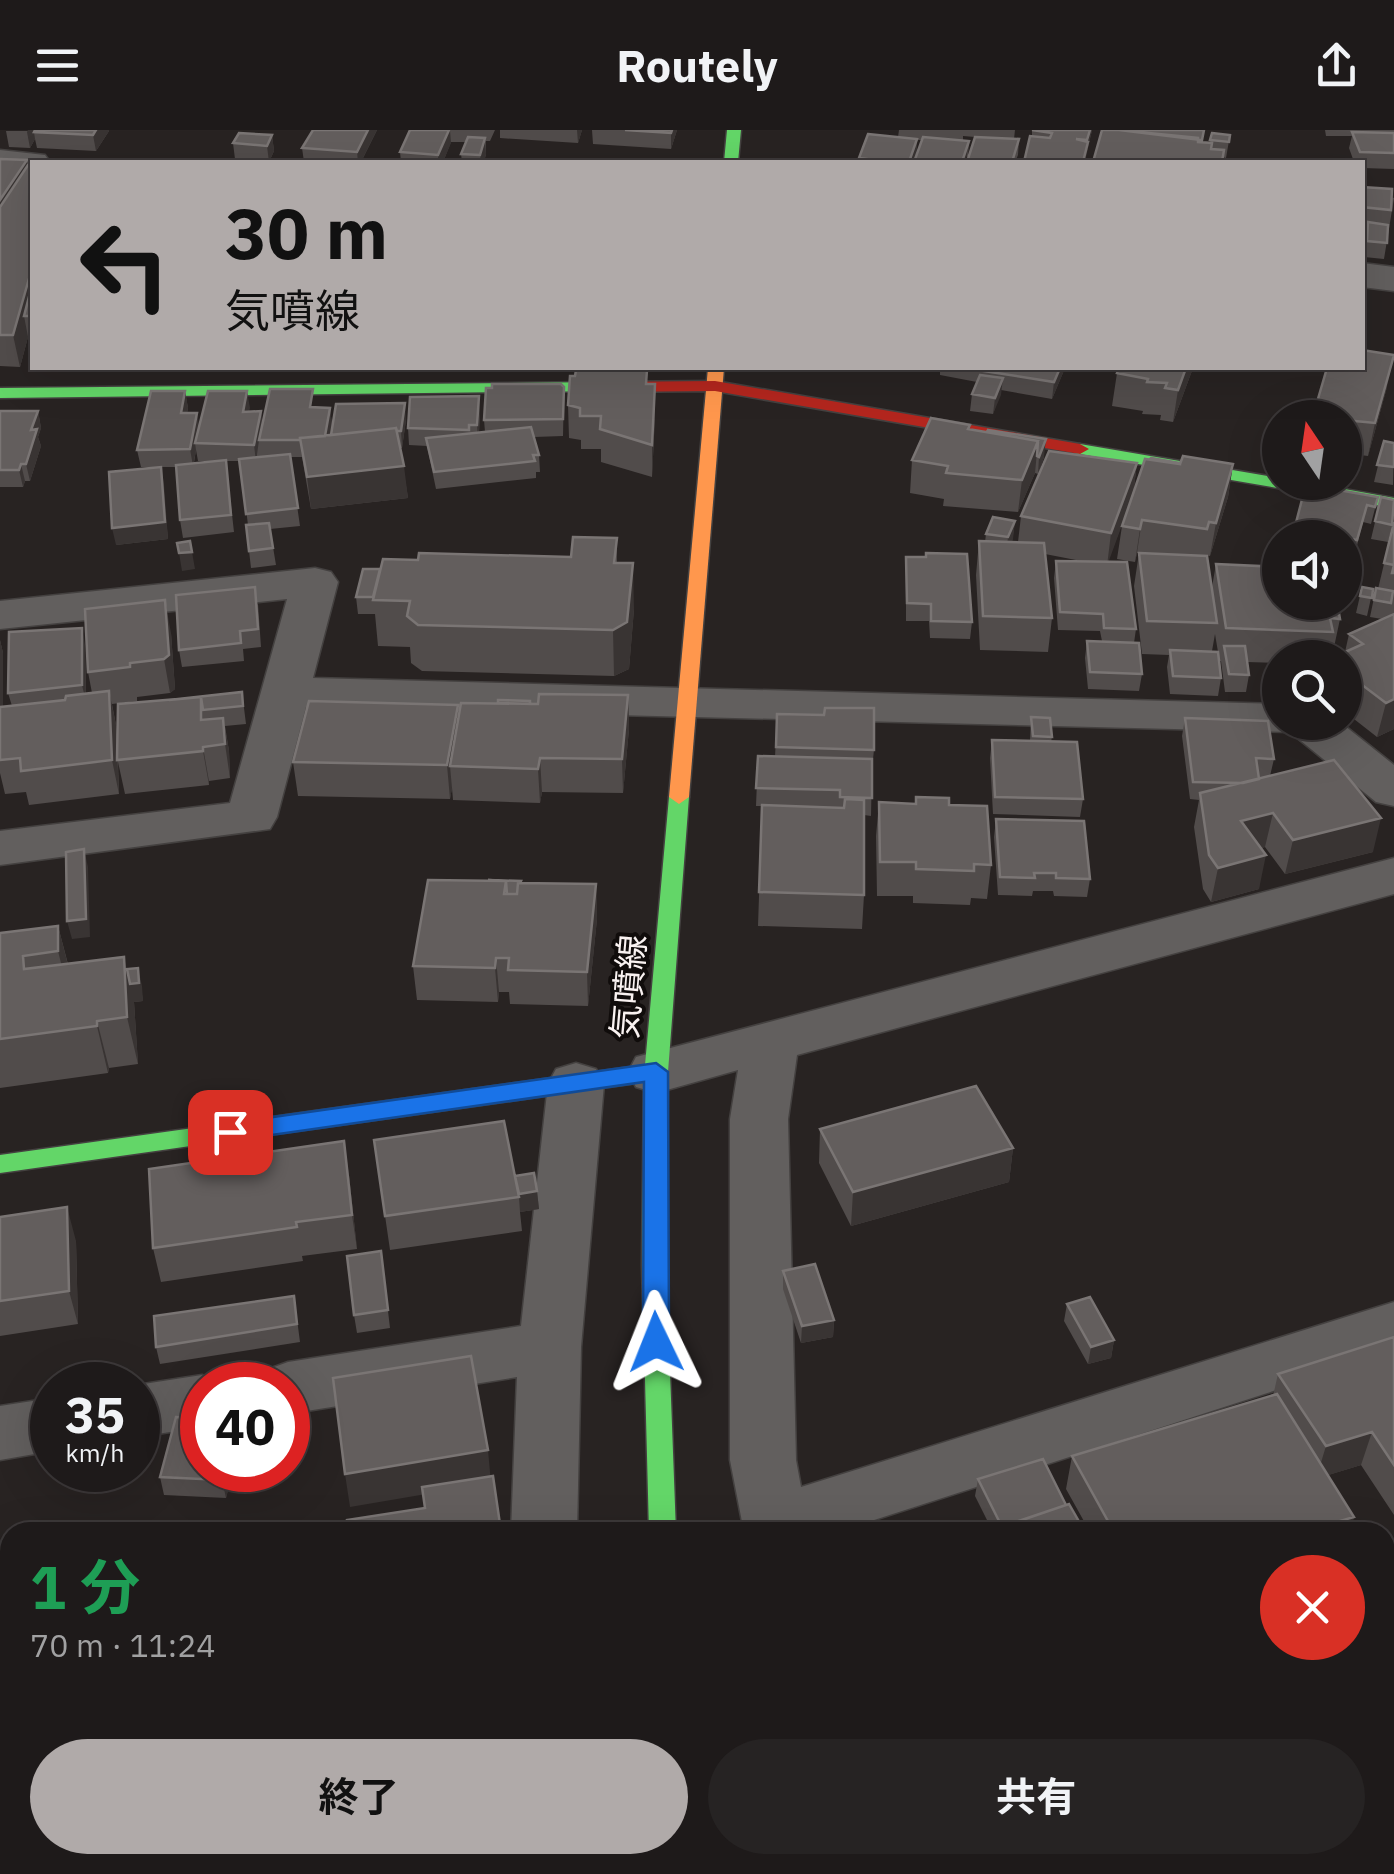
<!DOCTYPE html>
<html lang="ja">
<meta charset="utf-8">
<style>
:root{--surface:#1e1a1a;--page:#262323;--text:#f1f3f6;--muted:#a1a1a2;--line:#3c3839;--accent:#b0aaa9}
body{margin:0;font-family:"IBM Plex Sans","Noto Sans JP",sans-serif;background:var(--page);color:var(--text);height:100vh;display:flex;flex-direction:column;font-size:38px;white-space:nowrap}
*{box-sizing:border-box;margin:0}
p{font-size:32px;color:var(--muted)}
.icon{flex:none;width:55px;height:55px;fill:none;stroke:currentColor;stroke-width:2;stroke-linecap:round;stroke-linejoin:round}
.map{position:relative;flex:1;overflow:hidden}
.details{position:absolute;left:0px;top:1392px;width:1395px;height:352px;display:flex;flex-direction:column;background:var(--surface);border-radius:30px 30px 0 0;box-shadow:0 10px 40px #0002,0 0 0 2px var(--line)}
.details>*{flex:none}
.banner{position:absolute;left:30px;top:30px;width:1335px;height:210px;border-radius:0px;box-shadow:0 10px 40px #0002,0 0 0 2px var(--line);background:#b0aaa9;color:#111;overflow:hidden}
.needle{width:65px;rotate:347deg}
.controls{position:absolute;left:1262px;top:270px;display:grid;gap:20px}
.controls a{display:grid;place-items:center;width:100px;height:100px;border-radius:50%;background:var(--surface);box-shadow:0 10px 40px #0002,0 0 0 2px var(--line);font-size:50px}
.speed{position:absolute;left:30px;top:1232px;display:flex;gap:20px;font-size:50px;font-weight:700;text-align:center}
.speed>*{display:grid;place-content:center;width:130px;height:130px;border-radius:50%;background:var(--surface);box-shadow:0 10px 40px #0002,0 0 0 2px var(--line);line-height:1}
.speed small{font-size:25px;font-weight:400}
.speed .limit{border:15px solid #d22;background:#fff;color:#111}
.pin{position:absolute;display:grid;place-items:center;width:85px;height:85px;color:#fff;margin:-42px;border-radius:20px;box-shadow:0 5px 15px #0006}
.me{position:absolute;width:110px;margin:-55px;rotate:358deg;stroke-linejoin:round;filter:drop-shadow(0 0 8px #0008)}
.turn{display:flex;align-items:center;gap:35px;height:210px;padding:0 30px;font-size:45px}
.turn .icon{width:130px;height:130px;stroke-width:2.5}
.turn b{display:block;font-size:70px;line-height:85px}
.round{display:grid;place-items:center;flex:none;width:105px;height:105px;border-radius:52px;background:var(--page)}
.summary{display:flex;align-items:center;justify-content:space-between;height:170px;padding:0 30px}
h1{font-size:60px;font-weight:700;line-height:75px;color:#1e9e55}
.action{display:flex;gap:20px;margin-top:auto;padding:20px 30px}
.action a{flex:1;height:115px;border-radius:60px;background:var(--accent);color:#111;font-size:40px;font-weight:700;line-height:115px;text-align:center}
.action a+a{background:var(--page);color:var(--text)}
header{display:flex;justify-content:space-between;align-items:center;height:130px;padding:0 30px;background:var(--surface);font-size:45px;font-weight:700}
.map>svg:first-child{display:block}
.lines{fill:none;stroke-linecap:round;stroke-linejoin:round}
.street-casing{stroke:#444140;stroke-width:3}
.fast-casing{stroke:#444140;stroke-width:3}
.slow-casing{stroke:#444140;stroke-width:3}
.jam-casing{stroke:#444140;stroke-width:3}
.street{fill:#625f5e;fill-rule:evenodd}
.fast{fill:#63d668;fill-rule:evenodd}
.slow{fill:#ff974d;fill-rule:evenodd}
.jam{fill:#b3261e;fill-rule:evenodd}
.wall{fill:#514c4b;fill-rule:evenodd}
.shaded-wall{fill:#393433}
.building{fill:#635e5d;stroke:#7a7574;stroke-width:2.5}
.route{fill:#1a73e8;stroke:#114b97;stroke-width:2.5}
.labels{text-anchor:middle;stroke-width:8;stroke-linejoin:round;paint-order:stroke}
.street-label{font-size:35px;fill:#f9f2f1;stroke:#100c0b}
</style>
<header><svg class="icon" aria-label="menu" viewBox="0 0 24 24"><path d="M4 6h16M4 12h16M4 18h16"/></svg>Routely<svg class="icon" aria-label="share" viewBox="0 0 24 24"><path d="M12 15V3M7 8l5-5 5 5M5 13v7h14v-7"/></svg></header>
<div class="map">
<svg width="1394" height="1744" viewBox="0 0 1394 1744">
<rect width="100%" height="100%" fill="#282322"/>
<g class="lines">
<g class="street-casing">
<path id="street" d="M0 20 45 25 50 32H32V44L0 42Z
M1362 133 1394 137V161L1362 157Z
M315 438 331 442 338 452 313 548 1280 574V592H1340L1394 635V676L1376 672 1290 602 306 577 277 687 270 699 0 735V701L230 673 287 469 0 499V471Z
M1394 728V764L797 925 788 989 796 1330 801 1357 1394 1172V1222L837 1402H744L730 1330V989L738 940 656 963 636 957 628 942 636 927Z
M576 933 596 939 604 954 581 1217 577 1402H511L517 1247 288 1284V1255H258L266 1240 288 1232 521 1196 548 954 556 939Z
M202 1245 226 1255H202V1297L138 1307 137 1255Z
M52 1268V1321L0 1330V1276Z
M533 1735H607L608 1744H534Z
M814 1735H888L891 1744H817Z"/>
</g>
<g class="fast-casing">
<path id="fast" d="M727 0H741L738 32H724Z
M601 252 607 253V261L0 268V258Z
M1080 314 1280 348V352H1306L1394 368V378L1074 323V315Z
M679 660 689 667 668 942 666 1135 676 1402H649L642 1135 644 952 0 1043V1025L645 935 669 667Z
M696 1735H726L728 1744H698Z"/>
</g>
<g class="slow-casing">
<path id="slow" d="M708 238H724L689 667 679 674 669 667Z"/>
</g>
<g class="jam-casing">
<path id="jam" d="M715 251 1080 314 1089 319 1080 324 715 261 601 262 593 257 601 252Z"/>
</g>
<use href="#street" class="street"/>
<use href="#fast" class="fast"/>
<use href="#slow" class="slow"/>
<use href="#jam" class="jam"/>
</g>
<path class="wall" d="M313 0H377L361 32H304L302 18Z
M410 0H495L490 11H486V24L484 32H462L461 24 466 12H451L443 32H401L400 22Z
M500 0H582L578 13 500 8Z
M592 0H677L671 19 593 14Z
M899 0H1015L1014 9H1019L1018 25 1015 32H967L975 7 963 6V11H969L968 27 922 10H917L916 25 913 32H859V28L898 7Z
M1032 0H1092L1087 21 1032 6Z
M1102 0H1204L1202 12 1210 13 1212 3 1230 5 1226 28Z
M1325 0H1394V39L1362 38V32H1354L1349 18 1352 6H1326Z
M6 1H109L96 21 37 18 35 9 30 18 9 17Z
M272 5 274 21 269 32 235 29 233 13Z
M0 29 32 35V218H30L28 207 20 237 0 236Z
M1362 57 1394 68 1384 129 1364 127 1365 109 1362 108Z
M940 238H1065L1052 269 1001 260 993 284 970 281 972 264 977 252 940 245Z
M1119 238H1193L1173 292 1160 290 1161 285 1142 284 1143 281 1112 276 1117 243Z
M1327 238 1387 257 1368 326 1345 323V288H1312Z
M647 240V254L655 286 652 347 601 332V319H581V310L569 308 568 275Z
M564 257 563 306 534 307 539 325 540 342H536V348L436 359 427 316 409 315 408 298 480 283 479 303 485 302 484 290Z
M185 261 188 278 187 283 199 296 247 261 249 282 261 281 262 294 315 277 330 278 332 295 330 305 406 290 402 318H400L408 368 311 379 302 327H290L300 396 270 399 276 435 251 438 246 395H248L240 331H226L234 402 183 408 180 390 176 337H161L168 409 116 415 158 337H141L137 320ZM196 320 198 331H217L194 333Z
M0 281H38L41 298 38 307 41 316 30 351H25L23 357H0Z
M970 295V299L1044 327 1038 344 1035 343 1018 382 943 376 944 369 910 363 912 330Z
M1384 311 1394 313 1393 355 1374 352Z
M1137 333 1133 365 1108 431 1136 499 1134 513 1142 544 1139 561 1088 559 1085 528 1087 511H1102L1100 501 1058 500 1054 448 1056 431H1081L1045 424 1052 488 1048 522 980 520 976 445 979 411 985 412 986 404 1015 391 1012 412H1018L1021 386Z
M1180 333 1233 334 1228 367 1210 426 1204 425 1212 457 1216 434 1280 472H1343L1341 478 1338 477 1340 489 1333 522H1329L1328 528H1280V533L1247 532 1249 545 1246 562H1225L1221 531H1220L1221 548 1218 566 1170 564 1167 537 1169 525 1142 524 1134 456 1139 423H1137L1135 432 1117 429 1122 396ZM1215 504 1218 522 1212 521Z
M1326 362 1378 367 1371 394 1363 392 1345 462V408Z
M1381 367 1394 388 1388 412 1371 409Z
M1394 392V599L1377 607 1345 582V522L1349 504 1382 489 1370 487 1376 458 1378 459Z
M617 408V433L634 479 629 539 614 546 422 541 411 533 410 517 378 516 375 484H358L356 467 380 439 571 427Z
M926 423 972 492 970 509 930 508 929 491H906V427H925Z
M1362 457 1373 459 1367 486 1356 483Z
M258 474 261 517 243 519 244 531 182 537 179 520Z
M171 503 175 559 170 563 137 567V571L112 574 116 595 118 622V574L242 562 246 594 225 596 229 621 230 648 209 651V655L125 664 118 632 119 664 29 675 26 662 5 664 0 643V510L3 523V577L12 576 8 563 85 515 86 563H92L88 542Z
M628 565 629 599 623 663 542 662 540 673 453 670 452 658 450 669 298 666 293 632 459 585 531 574Z
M777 584 874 620 872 638 871 686 864 685V765L862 799 758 796 762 676H756L758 626 775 627Z
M1031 587 1052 607 1051 612 1083 669 1080 687 993 684 990 628 992 610 1030 611Z
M1185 588 1274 629 1270 646 1373 722 1285 744 1265 717 1261 718 1259 759 1211 772 1203 759 1194 697 1199 670 1190 669 1182 606Z
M879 672 949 675 991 735 987 769 971 768 970 775 913 773V766H877L876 706Z
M996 689 1090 749 1087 767 1054 766 1053 761H1033L1032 766 998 765 994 707Z
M521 753 596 754 597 789 588 876 510 874 509 862H499L498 872 417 870 413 836Z
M58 796 68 834 127 840 138 838 143 871 134 872 138 934 109 938 108 943 0 958V803Z
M820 999 1013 1018 1009 1052 851 1096 819 1033Z
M374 1010 515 1046 537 1061 539 1079 520 1082 522 1101 390 1120Z
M349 1045 357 1119 302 1126 303 1131 161 1152 153 1118Z
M0 1087 76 1111 78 1194 0 1206Z
M381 1121 390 1198 357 1203 354 1185Z
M783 1141 834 1190 833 1207 801 1213 783 1159Z
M294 1166 300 1212 160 1234 156 1217Z
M1067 1174 1114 1210 1111 1228 1088 1234 1064 1191Z
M1394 1207V1385L1361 1335 1328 1345 1354 1387 1349 1402H1090L1066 1359 1072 1326 1273 1266 1278 1244Z
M202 1340H233L226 1368 164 1365 160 1347Z
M978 1349 1066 1375 992 1400 975 1366Z
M0 1414 10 1416V1582L0 1580Z
M900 1735H1006L1009 1744H903Z"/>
<path class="shaded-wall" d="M28 0H41L34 2 35 9 30 18 27 2Z
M96 0H109V1L96 21 93 5Z
M368 0H377L361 32H358L357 22Z
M449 0H450L451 13 443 32H438V25Z
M577 0H582L578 13Z
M672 0H677L671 19V3Z
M1090 0H1092L1085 32H1083Z
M272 5 274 21 269 32 267 16Z
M485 8 486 24 484 32H481L480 25Z
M917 9 916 25 913 32H909Z
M969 11 966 32H962Z
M27 30 32 61 0 111V70Z
M32 138V186H24L28 207 20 237 13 205Z
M1394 225 1387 257 1368 326 1375 293Z
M1060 238H1065L1052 269 1054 252Z
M1186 238H1193L1173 292 1178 260Z
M1003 248 1001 265 993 284 995 268Z
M655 254V286L652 347V315Z
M185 261 188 278 183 300 181 283Z
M247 261 250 278 245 299 243 282Z
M479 266 480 283 478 312 477 295Z
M405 273 406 290 402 318 401 301Z
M330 278 332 295 327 327 325 310Z
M38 281 41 298 38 307 41 316 30 351 26 334 31 300Z
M261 281 263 298 259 310 256 332 254 315Z
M197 283 200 300 195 313 196 320 193 336 190 319Z
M1046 309 1044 327 1038 344 1039 327Z
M1038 311 1035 343 1018 382 1022 350Z
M1137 333 1133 365 1107 436 1111 403Z
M21 334 25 351 23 357 19 340Z
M1233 334 1228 367 1210 426 1216 393Z
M404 336 408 368 311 379 307 347Z
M161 337 164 354 168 409 116 415 112 398Z
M1142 390 1137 423 1135 432 1140 399Z
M1015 391 1013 409 1006 425 1008 407Z
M192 422 195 439 182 441 179 423Z
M633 433 634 479 629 539 614 546 613 500Z
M165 470 171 503 175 559 170 563 164 529Z
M82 498 85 515 86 572 82 555Z
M0 510 3 523V587L0 575Z
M109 561 116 595 119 664 112 630Z
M628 565 629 599 623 663 622 629Z
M1394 569V599L1377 607 1386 573Z
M458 575 461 609 450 636 452 658 450 669 447 635Z
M223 588 229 621 230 648 225 614Z
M203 617 209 651V655L203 621Z
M540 628 542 662 540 673 538 639Z
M1273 683 1265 717 1234 725 1241 691Z
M1381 688 1373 722 1285 744 1293 710Z
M84 719 88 737 90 807 72 809 67 791Z
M1266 725 1259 759 1211 772 1218 738Z
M596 754 597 789 588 876 587 842Z
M58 796 70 843V869L58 821Z
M124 827 130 854 138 838 142 856 143 871 134 872 138 934 127 887Z
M496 828 499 862 498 872 495 838Z
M97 891 109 938 108 943 97 896Z
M344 1011 349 1045 357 1119 352 1085Z
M1013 1018 1009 1052 851 1096 853 1062Z
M537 1061 539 1079 520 1082 519 1067 517 1064Z
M67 1077 76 1111 78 1194 69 1161Z
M834 1190 833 1207 801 1213 802 1196Z
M1114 1210 1111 1228 1088 1234 1091 1217Z
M1372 1302 1361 1335 1316 1349 1326 1316Z
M488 1320 491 1353 350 1377 345 1344Z
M224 1340H233L226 1368 222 1350Z
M1354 1387 1349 1402H1302Z"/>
<path class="building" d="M35 0H96L93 5 34 2Z
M313 0H368L357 22 302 18Z
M410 0H449L438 25 400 22Z
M625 0H672L671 3Z
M1032 0H1090L1087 10 1076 9 1088 12 1083 32H1024L1030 6 1050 8 1052 3Z
M1102 0H1119L1198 8V12L1212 13 1211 19 1224 20 1222 32H1093Z
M1119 0H1204L1202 10Z
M1352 2 1394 3V23L1360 22Z
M239 3 272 5 267 16 233 13Z
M1212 3 1230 5 1229 12 1210 10Z
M868 4 917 9 909 32H866L867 29 859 28Z
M468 7 485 8 480 25 461 24Z
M923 7 969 11 962 32H914Z
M975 7 1019 9 1012 32H967Z
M0 29 27 30 0 70Z
M28 35H32V138L13 205H0V77Z
M1362 57 1392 59 1391 80 1362 77Z
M1368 92 1388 95 1387 113 1367 111Z
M32 155V186H24Z
M1362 220 1394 225 1375 293 1345 290V288L1313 286 1327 238H1362Z
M986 238H1060L1054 252 984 241Z
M1119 238H1186L1178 260 1165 258 1167 253 1147 252 1148 249 1117 243Z
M576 240H647L646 254H655L652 315 600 299 601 286H580V278L568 275 570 246H575Z
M980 245 1003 248 995 268 972 264Z
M492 254H561L564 257 563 289 484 290 486 258H492Z
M270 259H313L310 277 330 278 325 306 300 308V310H259Z
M151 261H185L181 283H197L190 319 137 320Z
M208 261H247L243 282 261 281 254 315 195 313Z
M479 266 477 295H469V300L408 298 410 267Z
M405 273 401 301H397L396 298 331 305 336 274Z
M0 281H38L31 300 37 299 26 334H21L19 340H0Z
M931 288 970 295 968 299 1038 311 1022 350 946 343 948 336 912 330Z
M531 297 539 325H533L535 331 434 342 426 308Z
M396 298 404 336 307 347 300 308Z
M988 300 1046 309 1039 327 1037 326 1038 311 987 302Z
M1384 311 1394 313V337L1377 335Z
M1049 321 1137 333 1111 403 1021 386Z
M290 324 298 378 246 384 239 329Z
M1183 326 1233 334 1216 393 1209 392 1207 399 1142 390 1140 399 1122 396 1145 329 1180 334Z
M1151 328 1180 333V334L1150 329Z
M226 330 231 385 180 390 176 335Z
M161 337 165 392 112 398 109 342Z
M1305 358 1326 362 1327 358 1378 367 1375 377 1367 375 1357 410 1346 408 1345 411V408H1292Z
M1381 367 1394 370 1392 395 1375 391Z
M993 387 1015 391 1008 407 986 404Z
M1394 392V443H1392L1394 435 1384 433Z
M269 393 273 418 249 421 246 395Z
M573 407 617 408 614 433H633L627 492 613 500 418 495 407 486 410 471 373 470 383 429 418 430 419 423 571 427Z
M190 411 192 422 179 423 177 413Z
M979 411 1044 413 1052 488 983 486Z
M1345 421 1354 423 1345 460Z
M926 423 967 424 972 492 931 491V474L907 473 906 427H926Z
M1139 423 1207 426 1217 493 1147 491Z
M1056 431 1127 432 1136 499 1104 498 1103 484 1060 482Z
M1216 434 1280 437V472H1337L1340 489 1330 488 1333 502 1226 498Z
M363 439H380L373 467H356Z
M255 457 258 499 240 501 241 513 179 520 176 465Z
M1362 457 1373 459 1372 468 1360 466Z
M1376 458 1393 461 1391 473 1374 470Z
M165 470 169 525 164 529 130 533V537L88 542 85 479Z
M1394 484V569L1386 573 1345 542V528H1332L1363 514 1349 504Z
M82 498V555L8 563 9 502Z
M1087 511 1139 513 1142 544 1090 542Z
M1224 516H1245L1249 545 1229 544Z
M1170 520 1218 522 1221 548 1173 546Z
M109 561 112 630 21 641 20 628 0 630V577L65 570 66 566Z
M242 562 243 576 203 580 201 567 169 570Z
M539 564 628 565 622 629 540 628 538 639 450 636 461 573 538 574Z
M201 567V590L223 588 225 614 203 617V621L117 630 118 574Z
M498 570 530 571V574L498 573Z
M309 571 458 575 447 635 293 632Z
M825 578H874V620L776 617 777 584 824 585Z
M1031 587 1050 588 1052 607 1033 606Z
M1185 588 1268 591 1274 629 1256 628 1259 649 1243 653 1193 652Z
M992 610 1077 612 1083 669 995 667Z
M758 626 872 629V668L840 667V660L756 658Z
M1334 630 1381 688 1293 710 1273 683 1241 691 1266 725 1218 738 1209 725 1200 663Z
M916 667 949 668V675L987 676 991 735 974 734V741L916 739V732H880L879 672 916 674Z
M845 669 864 670V765L759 762 762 675 844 678Z
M996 689 1084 691 1090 749 1056 748V743H1034L1035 748 1000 747Z
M84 719 86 789 67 791 66 722Z
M428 750 506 751 504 764H517L518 753 596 754 587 842 508 840 509 828H496L495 838 413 836Z
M488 750 521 751 520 753H518L517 764H507L506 751Z
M58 796V821L23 826 24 839 124 827 127 887 97 891V896L0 909V803Z
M138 838 139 853 130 854 127 839Z
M976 956 1013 1018 853 1062 820 999Z
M504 991 519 1067 385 1086 374 1010Z
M344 1011 352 1085 296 1092 297 1097 153 1118 149 1039Z
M534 1043 537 1061 519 1064 515 1046Z
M67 1077 69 1161 0 1171V1087Z
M381 1121 388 1180 354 1185 347 1126Z
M815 1134 834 1190 802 1196 783 1141Z
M294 1166 297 1194 156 1217 154 1186Z
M1090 1167 1114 1210 1091 1217 1067 1174Z
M1394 1207V1335L1372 1302 1326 1316 1278 1244Z
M471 1226 488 1320 345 1344 333 1248Z
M1277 1264 1354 1387 1302 1402H1114L1072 1326Z
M176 1287 202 1289V1340H224L222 1350 160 1347Z
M1043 1329 1066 1375 1002 1397 978 1349Z
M493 1346 501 1401 493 1402H348L347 1390 425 1378 422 1357Z
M1069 1374 1085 1402 989 1401Z
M959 1395 962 1402H939Z
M0 1414 10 1416V1552L0 1551Z
M230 1735H423L424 1744H230Z
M439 1735H527L528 1744H441Z
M912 1735H1006L1009 1744H915Z"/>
<path class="route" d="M656 933 668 942 669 1212 665 1219 656 1222 647 1219 643 1212 644 952 230 1011 219 1002 230 993Z"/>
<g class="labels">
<g class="street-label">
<text transform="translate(629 857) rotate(-85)" y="12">気噴線</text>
</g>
</g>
</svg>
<div class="controls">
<a><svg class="needle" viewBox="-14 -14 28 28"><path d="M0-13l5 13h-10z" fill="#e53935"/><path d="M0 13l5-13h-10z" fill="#a1a1a2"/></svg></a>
<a><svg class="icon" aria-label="sound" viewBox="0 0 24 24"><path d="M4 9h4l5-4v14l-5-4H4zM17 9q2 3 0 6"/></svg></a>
<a><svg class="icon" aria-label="search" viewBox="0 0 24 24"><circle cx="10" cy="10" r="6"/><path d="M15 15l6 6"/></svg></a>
</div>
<div class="speed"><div>35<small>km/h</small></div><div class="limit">40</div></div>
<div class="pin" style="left:230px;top:1002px;background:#d93025"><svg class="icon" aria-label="arrive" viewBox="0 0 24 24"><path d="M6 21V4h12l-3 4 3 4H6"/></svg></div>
<svg class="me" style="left:656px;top:1212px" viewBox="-20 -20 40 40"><path d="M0-17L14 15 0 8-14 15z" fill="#1a73e8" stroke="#fff" stroke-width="4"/></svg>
<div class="banner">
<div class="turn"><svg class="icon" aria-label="left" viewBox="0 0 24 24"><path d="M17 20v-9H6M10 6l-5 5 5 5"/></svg><div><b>30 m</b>気噴線</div></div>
</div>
<section class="details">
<div class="summary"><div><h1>1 分</h1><p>70 m · 11:24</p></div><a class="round" style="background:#d93025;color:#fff"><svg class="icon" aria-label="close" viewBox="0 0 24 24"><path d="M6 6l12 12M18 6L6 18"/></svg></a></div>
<div class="action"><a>終了</a><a>共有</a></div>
</section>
</div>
